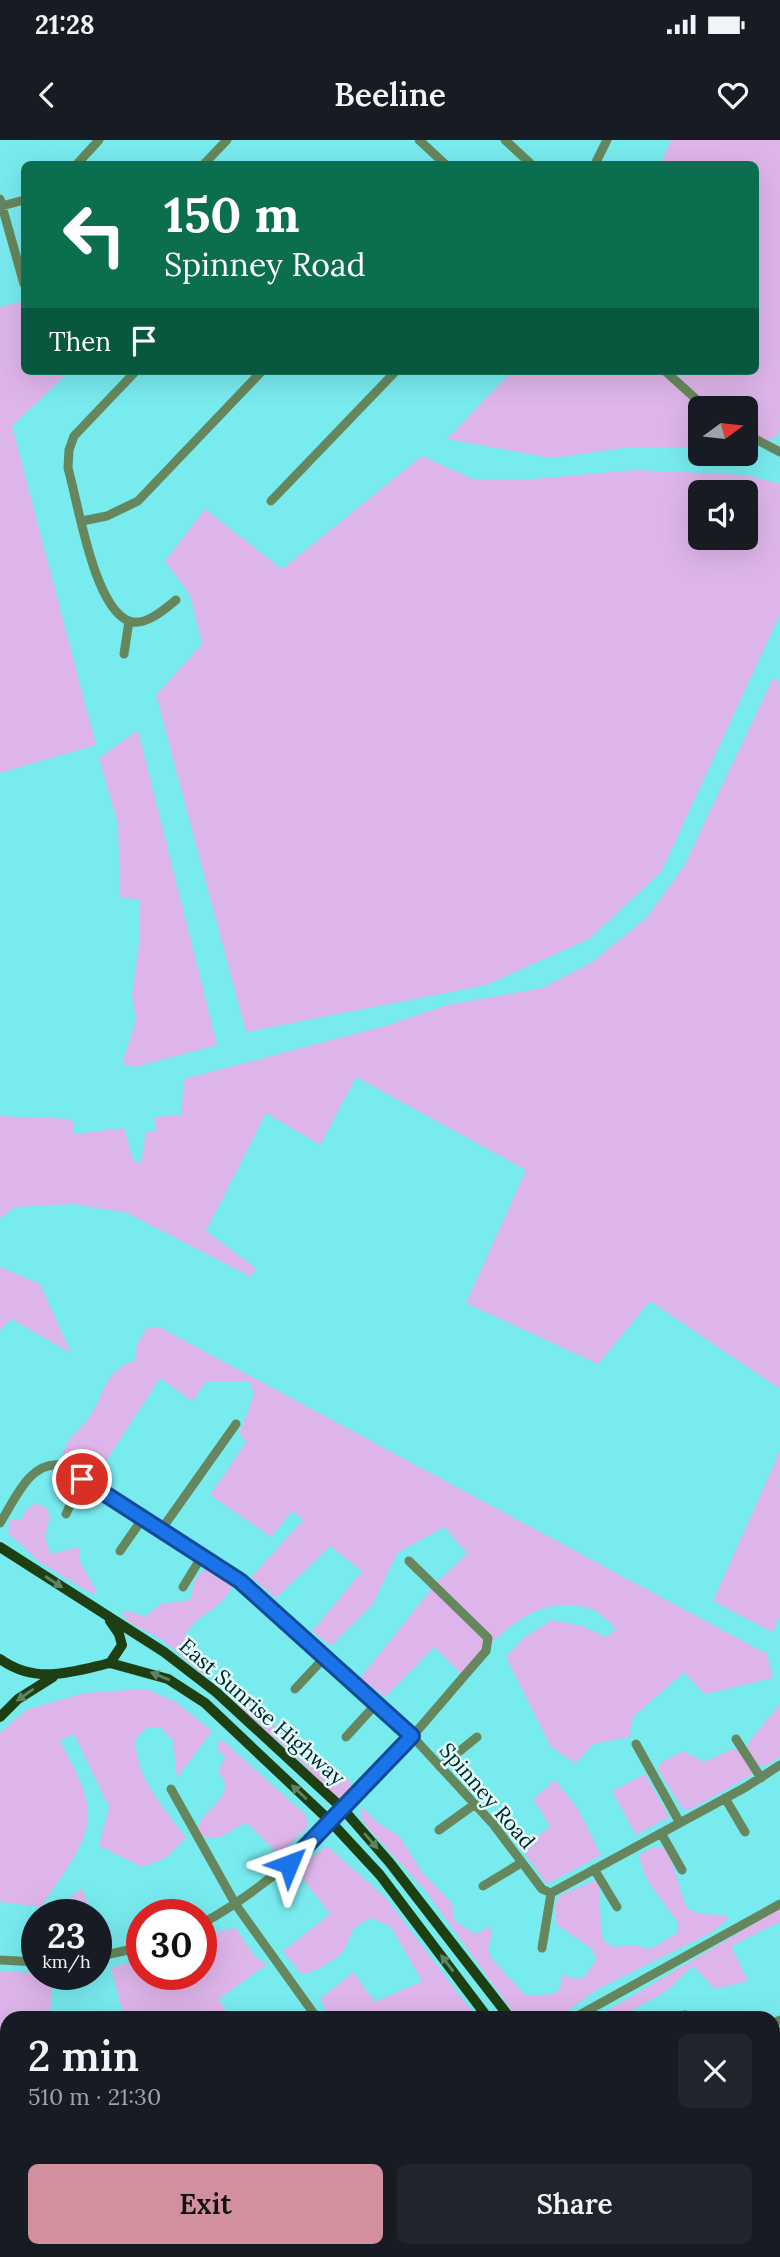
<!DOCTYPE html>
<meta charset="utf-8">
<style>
:root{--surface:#171b24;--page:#20242c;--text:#f1f3f6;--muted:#9ea1a6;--accent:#d2909f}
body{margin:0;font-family:Lora,serif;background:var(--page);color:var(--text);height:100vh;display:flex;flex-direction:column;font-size:26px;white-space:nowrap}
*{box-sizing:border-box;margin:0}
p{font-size:23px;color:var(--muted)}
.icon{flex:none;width:38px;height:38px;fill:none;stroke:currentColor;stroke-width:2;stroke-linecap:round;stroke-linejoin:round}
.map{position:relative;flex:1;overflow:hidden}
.drawer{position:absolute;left:0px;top:1871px;width:780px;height:247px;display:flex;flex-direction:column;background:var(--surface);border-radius:21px 21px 0 0;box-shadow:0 7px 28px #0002}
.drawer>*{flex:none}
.top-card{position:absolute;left:21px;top:21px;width:738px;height:214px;border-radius:10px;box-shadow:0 7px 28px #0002;background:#0b6e4f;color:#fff;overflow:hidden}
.needle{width:46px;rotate:75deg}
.controls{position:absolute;left:688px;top:256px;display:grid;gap:14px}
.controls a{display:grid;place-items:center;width:70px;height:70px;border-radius:10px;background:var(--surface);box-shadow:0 7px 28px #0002;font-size:35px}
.speed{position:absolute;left:21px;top:1759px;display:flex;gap:14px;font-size:35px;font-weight:700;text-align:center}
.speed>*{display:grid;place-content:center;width:91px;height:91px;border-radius:50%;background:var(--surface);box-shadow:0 7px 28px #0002;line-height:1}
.speed small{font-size:18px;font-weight:400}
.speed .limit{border:10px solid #d22;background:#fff;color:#111}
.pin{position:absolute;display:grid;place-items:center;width:60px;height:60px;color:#fff;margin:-30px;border:4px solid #fff;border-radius:50%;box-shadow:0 2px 7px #0007}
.me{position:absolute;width:77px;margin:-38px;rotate:46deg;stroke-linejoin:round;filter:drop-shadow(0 0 5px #0008)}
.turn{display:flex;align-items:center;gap:24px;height:147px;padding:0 28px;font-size:32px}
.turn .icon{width:91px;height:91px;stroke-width:2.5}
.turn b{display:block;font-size:49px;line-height:60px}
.then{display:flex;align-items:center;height:66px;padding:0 28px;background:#0003;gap:14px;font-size:26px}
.round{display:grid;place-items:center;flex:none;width:74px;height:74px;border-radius:10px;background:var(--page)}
.overview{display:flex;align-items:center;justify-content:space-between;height:119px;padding:0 28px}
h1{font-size:42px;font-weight:600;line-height:52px}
.cta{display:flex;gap:14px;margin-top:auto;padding:14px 28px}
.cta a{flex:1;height:80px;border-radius:10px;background:var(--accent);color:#111;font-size:28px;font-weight:600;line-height:80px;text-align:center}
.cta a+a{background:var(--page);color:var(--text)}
.status{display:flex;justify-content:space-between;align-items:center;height:49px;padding:0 35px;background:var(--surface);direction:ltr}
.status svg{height:19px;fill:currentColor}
header{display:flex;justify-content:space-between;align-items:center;height:91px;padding:0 28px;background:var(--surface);font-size:32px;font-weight:600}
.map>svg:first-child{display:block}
.green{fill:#deb5ea;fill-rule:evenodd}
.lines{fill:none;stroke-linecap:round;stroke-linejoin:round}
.minor{stroke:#66875d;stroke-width:9}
.major{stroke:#1d3f11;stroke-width:10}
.oneway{fill:#618264}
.route-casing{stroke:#114b97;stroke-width:18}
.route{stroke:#1a73e8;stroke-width:12}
.labels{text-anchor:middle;stroke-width:5;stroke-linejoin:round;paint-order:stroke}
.street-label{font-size:21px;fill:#062020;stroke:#dffefe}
</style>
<div class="status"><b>21:28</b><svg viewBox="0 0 49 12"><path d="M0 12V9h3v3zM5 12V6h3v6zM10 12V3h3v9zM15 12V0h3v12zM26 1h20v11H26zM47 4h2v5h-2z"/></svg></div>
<header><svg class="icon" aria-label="back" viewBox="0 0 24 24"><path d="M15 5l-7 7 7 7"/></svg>Beeline<svg class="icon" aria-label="heart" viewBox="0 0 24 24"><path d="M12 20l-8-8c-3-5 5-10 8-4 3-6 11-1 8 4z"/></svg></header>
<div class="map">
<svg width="780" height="2117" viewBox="0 0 780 2117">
<rect width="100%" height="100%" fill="#78ebef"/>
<path class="green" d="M671 0H780V289L776 298 746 303V268H700V308L629 307 552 318 447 299 512 231H756V24H660Z
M24 161V231H70L12 286 96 605 0 633V167Z
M422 316 473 339H532L635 330 746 335 780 344V474L661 732 589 799 486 845 246 892 156 555 202 504 190 455 165 421 205 369 282 429ZM700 352H746V397H700Z
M773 538 780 542V1249L650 1161 598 1224 466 1163 526 1030 356 937 320 1005 266 973 206 1091 256 1128 251 1137 127 1073 74 1064 15 1067 0 1078V976L72 979 74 994 124 988 133 1020 141 1023 146 991H156L154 977 181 975 184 939 388 885 447 865 542 848 592 822 647 777 684 726Z
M138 590 217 905 135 927 122 924 136 880 132 855 140 796 139 759 120 758 118 684 99 618Z
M0 1127 40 1144 71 1213 11 1179 0 1190Z
M159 1187 767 1514 773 1538 705 1554 684 1532 633 1577 629 1597 593 1604 575 1623 551 1607 506 1517 525 1497 552 1480 582 1486 606 1497 616 1489C609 1483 600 1472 591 1469 534 1450 497 1498 461 1534L434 1507 385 1557 360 1538 437 1442 467 1413 444 1387 397 1413 373 1464 331 1506 312 1491 362 1431 330 1406 276 1458 251 1437 303 1380 292 1371 271 1397 210 1355 247 1301 239 1295 254 1254 249 1241H207L192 1261 160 1238 93 1341 62 1316C69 1295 74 1295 87 1280 107 1255 99 1234 135 1220L137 1203 147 1188Z
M780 1311V1476L772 1492 713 1461Z
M35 1363 47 1368 50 1378 45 1396 50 1414 79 1407 80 1422 96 1450 94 1455 41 1423 8 1393 10 1380 22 1379 25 1371Z
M208 1425 217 1435 234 1444C219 1473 201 1470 185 1494 185 1511 201 1515 210 1523L211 1530 204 1536 163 1500 130 1483 121 1472H132L145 1477 160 1464 190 1460 195 1439Z
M146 1549 176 1562 212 1591 177 1638 173 1601 160 1587 146 1588 135 1599C136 1639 163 1667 186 1697L166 1718 142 1727 99 1706 109 1667 74 1594 60 1601C71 1623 87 1648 88 1673 89 1705 57 1741 41 1767L0 1762V1593L26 1570 84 1553Z
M241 1557 252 1563 274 1586 288 1593 304 1608 318 1615 321 1622 349 1639 352 1651 339 1659 336 1658 301 1622 238 1566 235 1558Z
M780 1564V1616L766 1626H758L746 1608 750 1600Z
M222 1600 306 1675 308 1687 279 1715 247 1683C233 1686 218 1707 197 1694 196 1668 242 1658 218 1632L225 1616 217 1610V1603Z
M732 1609 740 1611 752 1631 751 1635 689 1670 682 1668 658 1630 661 1622 684 1611 704 1622Z
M645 1634 669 1677 636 1695 612 1651Z
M555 1640 578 1669 601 1715 547 1744 522 1710 550 1686 533 1659Z
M363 1667 375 1681 399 1696 422 1732 452 1763 454 1780 475 1794 489 1787 492 1793 488 1809 491 1818 526 1856 552 1854 560 1849 562 1834 574 1839 583 1838 596 1821 592 1809 556 1784 555 1766 560 1755 599 1739 601 1792 604 1801 613 1807 632 1805 650 1809 677 1793V1781C663 1760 643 1742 639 1715L653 1707H662C677 1722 680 1762 689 1769 700 1777 715 1773 728 1776V1779L712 1792 596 1850 558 1878H517L425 1750 366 1686 360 1675Z
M327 1706 385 1757 477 1878H330L320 1859 353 1832 375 1862 422 1841 391 1787 372 1778C343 1788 355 1800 340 1814 332 1822 312 1834 301 1834L283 1811 330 1774 295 1729Z
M82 1748 91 1774H60V1766Z
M780 1768V1782L731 1806 748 1841 715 1849 693 1826 665 1852 632 1870 637 1878H595Z
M236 1788 255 1817 267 1824 219 1859 230 1878H124L111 1828 142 1819V1834H201V1800L223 1790Z
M0 1831 52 1834 50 1878H7V2110L73 2111 67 2117H0Z
M76 2111 141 2110V2111L139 2117H88Z"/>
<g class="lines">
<path class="minor" d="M419 0 445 24
M505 0 531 24
M77 24 99 0
M204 24 227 0
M595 24 607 0
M0 59 24 144
M2 66 24 60
M136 231 74 296 69 310 68 328C78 363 94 468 129 481 145 487 165 469 176 460
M665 231 706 268
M746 294 780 312
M271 361 396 231
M82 381 107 376 138 361 262 231
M124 514 129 481
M66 1374 82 1339
M0 1383C15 1360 29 1321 61 1325L240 1441 412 1596 493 1684 542 1749 551 1753
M161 1390 236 1284
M120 1411 143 1378
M183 1447 202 1416
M295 1549 325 1517
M346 1597 376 1564
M736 1599 761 1638
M636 1604 680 1683
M440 1627 477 1597
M171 1649 236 1765 317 1878
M725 1658 745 1692
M439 1690 475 1664
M661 1693 682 1730
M594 1729 617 1767
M483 1746 521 1723
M551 1753 746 1647 780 1625
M201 1784C313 1724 403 1605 486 1511L488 1498 409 1421
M542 1808 551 1753
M96 1817 142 1807
M0 1820 37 1822
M685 1875 688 1878
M574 1878 780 1764
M774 1883 780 1880
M774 1972 780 1969
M774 2020 780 2025
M524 2110 532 2117
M148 2117 153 2110
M309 2117 313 2110
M458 2117 464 2110
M619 2117 625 2110"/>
<path class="major" d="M0 1407 164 1512 216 1552 343 1669 390 1723 510 1878
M0 1519C36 1545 71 1532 110 1523L122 1505 119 1494 110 1481
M110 1523 168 1539 205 1563 330 1681 380 1735 488 1878
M0 1577 18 1559 53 1537
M702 2110 709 2117
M729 2110 736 2117"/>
</g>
<defs><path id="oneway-solid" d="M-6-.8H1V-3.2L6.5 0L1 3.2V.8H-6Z" transform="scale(1.75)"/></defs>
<g class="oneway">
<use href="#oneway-solid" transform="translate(54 1442) rotate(33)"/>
<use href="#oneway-solid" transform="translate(160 1536) rotate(-158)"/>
<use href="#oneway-solid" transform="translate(25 1555) rotate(145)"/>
<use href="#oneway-solid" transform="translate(299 1652) rotate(-137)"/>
<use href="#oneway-solid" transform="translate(371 1701) rotate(49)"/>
<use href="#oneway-solid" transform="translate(447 1823) rotate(-127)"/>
</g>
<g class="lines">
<g class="route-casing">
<path id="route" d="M82 1339 240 1441 412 1596 289 1724"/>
</g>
<use href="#route" class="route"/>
</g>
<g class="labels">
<g class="street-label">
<text transform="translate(262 1572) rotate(41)" y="7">East Sunrise Highway</text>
<text transform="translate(487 1656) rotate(49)" y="7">Spinney Road</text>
</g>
</g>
</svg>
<div class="controls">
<a><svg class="needle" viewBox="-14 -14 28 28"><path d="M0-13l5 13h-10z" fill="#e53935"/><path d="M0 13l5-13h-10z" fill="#9ea1a6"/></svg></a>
<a><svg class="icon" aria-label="sound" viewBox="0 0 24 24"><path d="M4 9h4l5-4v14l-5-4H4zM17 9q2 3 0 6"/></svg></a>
</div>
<div class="speed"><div>23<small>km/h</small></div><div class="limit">30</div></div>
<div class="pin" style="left:82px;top:1339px;background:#d93025"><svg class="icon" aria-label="arrive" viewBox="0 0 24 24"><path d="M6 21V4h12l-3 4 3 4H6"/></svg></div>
<svg class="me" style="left:289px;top:1724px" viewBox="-20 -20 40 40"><path d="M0-17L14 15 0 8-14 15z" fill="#1a73e8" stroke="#fff" stroke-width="4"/></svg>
<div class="top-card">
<div class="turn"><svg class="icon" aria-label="left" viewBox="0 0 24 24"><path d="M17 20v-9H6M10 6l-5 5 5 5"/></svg><div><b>150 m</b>Spinney Road</div></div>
<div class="then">Then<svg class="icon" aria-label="arrive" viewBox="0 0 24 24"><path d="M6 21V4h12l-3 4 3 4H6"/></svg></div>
</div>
<section class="drawer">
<div class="overview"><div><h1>2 min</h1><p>510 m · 21:30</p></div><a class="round"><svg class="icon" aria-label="close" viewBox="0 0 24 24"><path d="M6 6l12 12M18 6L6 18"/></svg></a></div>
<div class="cta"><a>Exit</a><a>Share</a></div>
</section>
</div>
